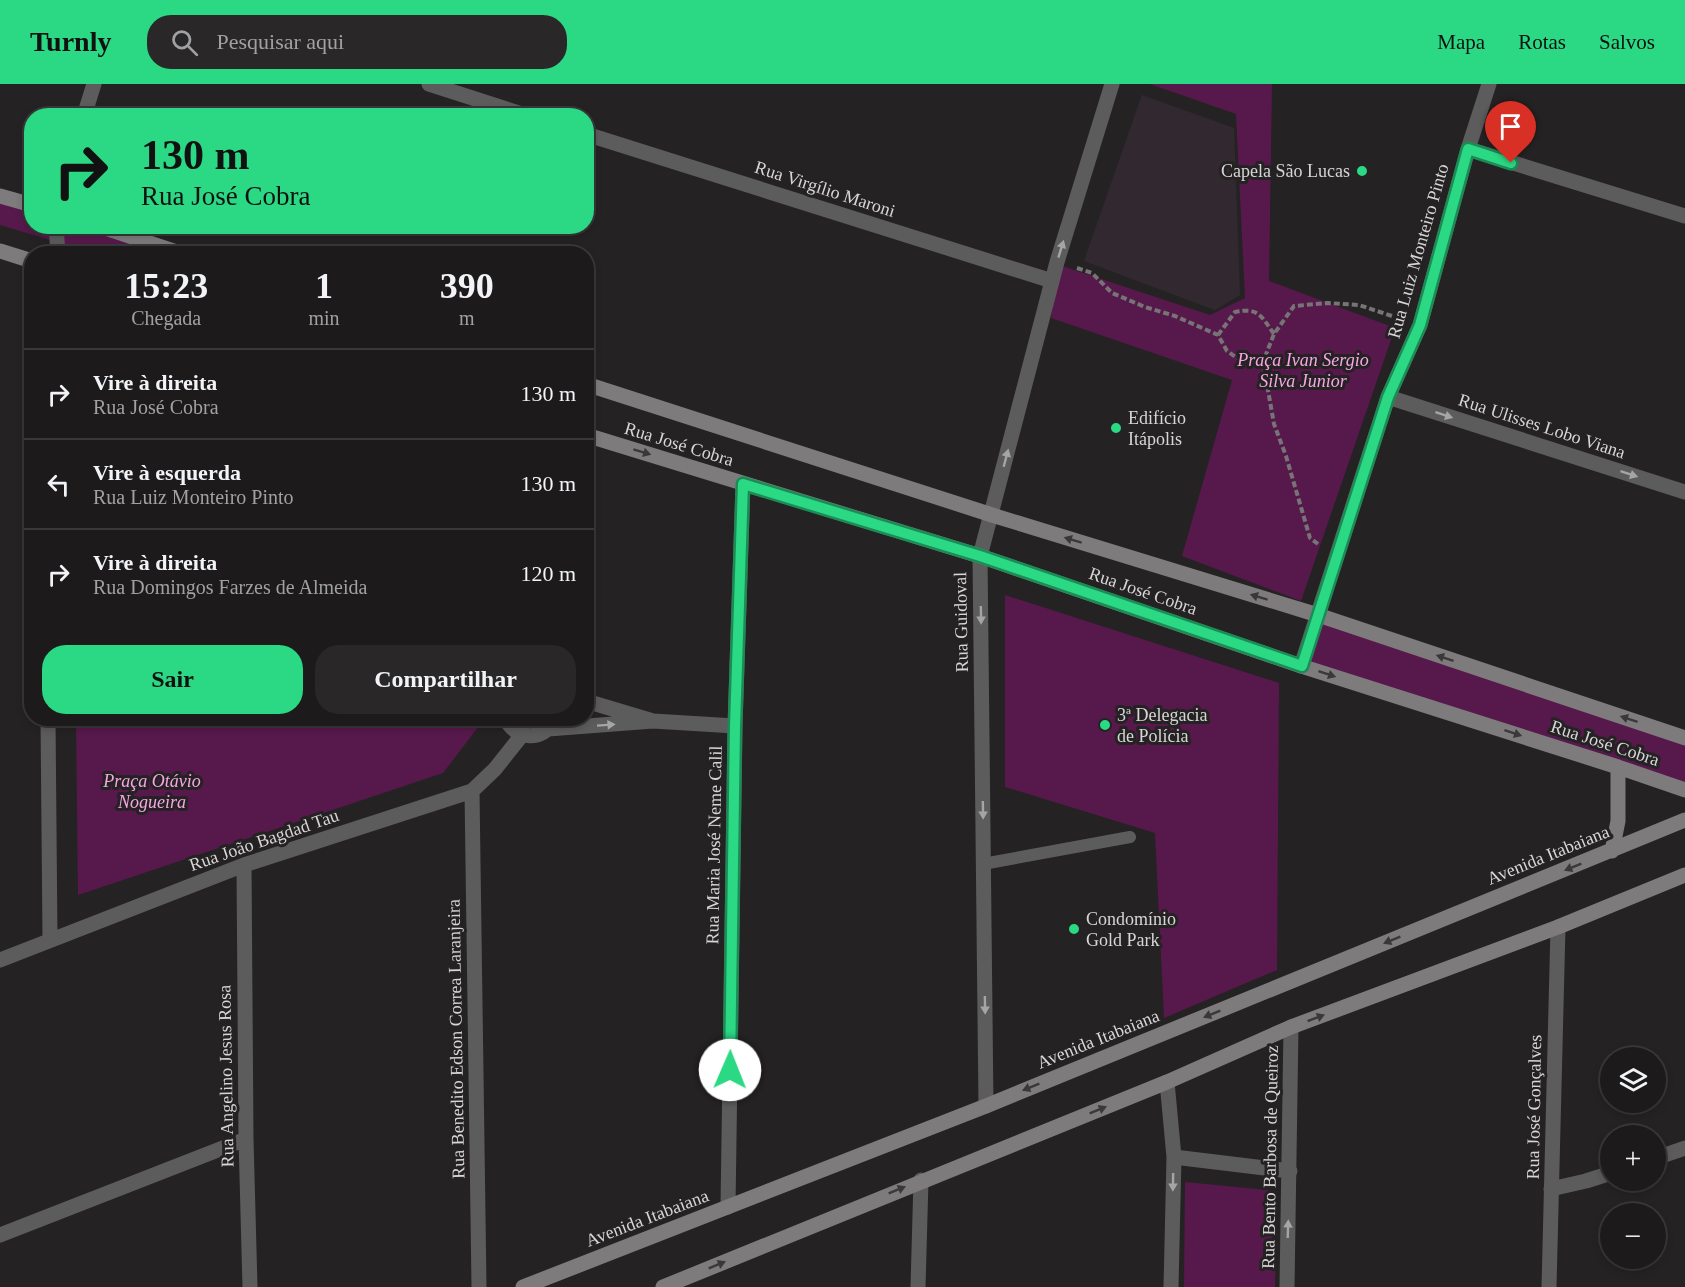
<!DOCTYPE html>
<html lang="pt">
<meta charset="utf-8">
<style>
:root{--surface:#1c1a1b;--page:#292728;--text:#f1f3f6;--muted:#a0a1a3;--line:#3a383a;--accent:#2bd884}
body{margin:0;font-family:"Times New Roman",serif;background:var(--page);color:var(--text);height:100vh;display:flex;flex-direction:column;font-size:22px;white-space:nowrap}
*{box-sizing:border-box;margin:0}
p{font-size:20px;color:var(--muted)}
.icon{flex:none;width:33px;height:33px;fill:none;stroke:currentColor;stroke-width:2;stroke-linecap:round;stroke-linejoin:round}
.map{position:relative;flex:1;overflow:hidden}
.sheet{position:absolute;left:24px;top:162px;width:570px;height:480px;display:flex;flex-direction:column;background:var(--surface);border-radius:24px;box-shadow:0 3px 9px #0003,0 0 0 2px var(--line)}
.sheet>*{flex:none}
.hud{position:absolute;left:24px;top:24px;width:570px;height:126px;border-radius:24px;box-shadow:0 3px 9px #0003,0 0 0 2px var(--line);background:#2bd884;color:#111;overflow:hidden}
.tools{position:absolute;left:1600px;top:963px;display:grid;gap:12px}
.tools a{display:grid;place-items:center;width:66px;height:66px;border-radius:50%;background:var(--surface);box-shadow:0 3px 9px #0003,0 0 0 2px var(--line);font-size:30px}
.pin{position:absolute;display:grid;place-items:center;width:51px;height:51px;color:#fff;margin:-62px -26px;border-radius:50% 50% 50% 0;rotate:-45deg;box-shadow:0 0 6px #0007}
.pin .icon{rotate:45deg}
.me{position:absolute;width:66px;margin:-33px;rotate:1deg;stroke-linejoin:round;filter:drop-shadow(0 0 4px #0008)}
.turn{display:flex;align-items:center;gap:21px;height:126px;padding:0 18px;font-size:27px}
.turn .icon{width:78px;height:78px;stroke-width:2.5}
.turn b{display:block;font-size:42px;line-height:51px}
.eta{display:flex;justify-content:space-evenly;align-items:center;height:102px;text-align:center}
.eta b{font-size:36px;font-weight:600;line-height:42px}
.primary-button{display:flex;gap:12px;margin-top:auto;padding:12px 18px}
.primary-button a{flex:1;height:69px;border-radius:24px;background:var(--accent);color:#111;font-size:24px;font-weight:600;line-height:69px;text-align:center}
.primary-button a+a{background:var(--page);color:var(--text)}
ul{padding:0;list-style:none}
li{display:flex;align-items:center;gap:18px;height:90px;padding:0 18px;border-top:2px solid var(--line)}
li div{flex:1}
li b{display:block;font-size:22px}
li em{font-style:normal}
header{display:flex;align-items:center;gap:36px;box-sizing:border-box;height:84px;padding:0 30px;background:var(--accent);color:#111}
header strong{font-size:28px}
nav{display:flex;gap:33px;margin-inline-start:auto;font-size:21px}
.search{width:420px;height:54px;background:var(--page);display:flex;align-items:center;gap:15px;box-sizing:border-box;padding:0 21px;border-radius:24px;color:var(--muted);font-size:22px}
.map>svg:first-child{display:block}
.built{fill:#322930}
.green{fill:#57194c}
.lines{fill:none;stroke-linecap:round;stroke-linejoin:round}
.path{stroke:#777476;stroke-width:4;stroke-dasharray:6 3;stroke-linecap:butt}
.lane{stroke:#5d5c5d;stroke-width:12}
.street{stroke:#5d5c5d;stroke-width:15}
.secondary{stroke:#7e7b7d;stroke-width:15}
.oneway{fill:#a6a5a6}
.oneway2{fill:#3b383a}
.route-casing{stroke:#1c8c56;stroke-width:15}
.route{stroke:#2bd884;stroke-width:10}
.poi-dot{fill:#2bd884;stroke:#252224;stroke-width:2}
.labels{text-anchor:middle;stroke-width:6;stroke-linejoin:round;paint-order:stroke}
.poi-label{font-size:18px;fill:#d7d5d6;stroke:#252224;text-anchor:start}
.street-label{font-size:18px;fill:#d7d5d6;stroke:#252224}
.park-label{font-size:18px;font-style:italic;fill:#f7a6e4;stroke:#252224}
</style>
<header>
<strong>Turnly</strong>
<div class="search"><svg class="icon" aria-label="search" viewBox="0 0 24 24"><circle cx="10" cy="10" r="6"/><path d="M15 15l6 6"/></svg>Pesquisar aqui</div>
<nav><a>Mapa</a><a>Rotas</a><a>Salvos</a></nav>
</header>
<div class="map">
<svg width="1685" height="1203" viewBox="0 0 1685 1203">
<rect width="100%" height="100%" fill="#252224"/>
<path class="built" d="M1142 11 1234 44 1240 211 1215 226 1084 177Z"/>
<path class="green" d="M1150 0H1272L1269 197 1395 244 1301 517 1182 472 1232 296 1051 234 1059 181 1210 231 1245 214 1236 30Z
M0 117 31 126 32 142 80 143 158 169H94L0 141Z
M1005 511 1279 599 1277 886 1164 934 1155 749 1005 703Z
M1323 539 1685 661V701L1310 579Z
M478 634 479 642 443 689 78 811 76 635Z
M1185 1098 1277 1107 1275 1203H1184Z"/>
<g class="lines">
<path class="path" d="M1077 184 1092 189 1112 209 1145 223 1175 232 1218 251 1227 267 1240 276 1263 278
M1218 251 1235 228C1259 223 1261 232 1274 250
M1318 460 1310 454 1286 372 1274 340 1263 278 1274 250 1294 222 1328 219 1359 221 1398 234"/>
<path class="lane" d="M983 780 1130 753"/>
<path class="street" d="M429 0 528 32
M84 32 94 0
M586 50 1052 197
M1468 65 1685 132
M56 142 58 170
M1388 313 1685 408
M1301 582 1388 313 1420 241 1468 65 1489 0
M48 634 50 855
M505 634C516 655 539 658 553 639
M653 637 735 642
M548 645 653 637 586 617
M472 707 479 1203
M244 781 246 1055 250 1203
M0 876 244 781 472 707 495 685 522 651
M1167 998 1174 1073 1171 1203
M986 1022 980 472 1057 178 1112 0
M1174 1073 1290 1087
M1656 1074 1685 1064
M1551 1105 1586 1097 1611 1089
M728 1123 735 642 743 400
M0 1151 246 1055
M918 1203 921 1096
M1287 1203 1291 943
M1549 1203 1558 843"/>
<path class="secondary" d="M0 112 32 121
M99 142 183 170
M0 167 32 177
M586 300 992 431 1318 531 1685 654
M586 351 980 472 1301 582 1618 683 1685 706
M1612 767 1618 737V683
M523 1203 986 1022 1685 736
M663 1203 1167 998 1291 943 1558 843 1685 791"/>
</g>
<defs><path id="oneway-solid" d="M-6-.8H1V-3.2L6.5 0L1 3.2V.8H-6Z" transform="scale(1.5)"/></defs>
<g class="oneway">
<use href="#oneway-solid" transform="translate(1061 165) rotate(-73)"/>
<use href="#oneway-solid" transform="translate(1444 331) rotate(18)"/>
<use href="#oneway-solid" transform="translate(1006 374) rotate(-75)"/>
<use href="#oneway-solid" transform="translate(1629 390) rotate(18)"/>
<use href="#oneway-solid" transform="translate(981 531) rotate(89)"/>
<use href="#oneway-solid" transform="translate(606 641) rotate(-4)"/>
<use href="#oneway-solid" transform="translate(983 726) rotate(89)"/>
<use href="#oneway-solid" transform="translate(985 921) rotate(89)"/>
<use href="#oneway-solid" transform="translate(1173 1098) rotate(91)"/>
<use href="#oneway-solid" transform="translate(1288 1145) rotate(-88)"/>
</g>
<g class="oneway2">
<use href="#oneway-solid" transform="translate(642 368) rotate(17)"/>
<use href="#oneway-solid" transform="translate(1073 456) rotate(-163)"/>
<use href="#oneway-solid" transform="translate(1259 513) rotate(-163)"/>
<use href="#oneway-solid" transform="translate(1445 574) rotate(-162)"/>
<use href="#oneway-solid" transform="translate(1327 590) rotate(18)"/>
<use href="#oneway-solid" transform="translate(1629 635) rotate(-162)"/>
<use href="#oneway-solid" transform="translate(1513 649) rotate(18)"/>
<use href="#oneway-solid" transform="translate(1573 783) rotate(158)"/>
<use href="#oneway-solid" transform="translate(1392 856) rotate(158)"/>
<use href="#oneway-solid" transform="translate(1212 930) rotate(158)"/>
<use href="#oneway-solid" transform="translate(1316 934) rotate(-21)"/>
<use href="#oneway-solid" transform="translate(1031 1003) rotate(158)"/>
<use href="#oneway-solid" transform="translate(1098 1026) rotate(-22)"/>
<use href="#oneway-solid" transform="translate(897 1106) rotate(-22)"/>
<use href="#oneway-solid" transform="translate(717 1181) rotate(-22)"/>
</g>
<g class="lines">
<g class="route-casing">
<path id="route" d="M730 986 735 642 743 400 980 472 1302 582 1388 313 1420 241 1468 65 1511 79"/>
</g>
<use href="#route" class="route"/>
</g>
<g class="poi-dot">
<circle cx="1362" cy="87" r="6"/>
<circle cx="1116" cy="344" r="6"/>
<circle cx="1105" cy="641" r="6"/>
<circle cx="1074" cy="845" r="6"/>
</g>
<g class="labels">
<g class="poi-label">
<text x="1350" y="93" text-anchor="end">Capela São Lucas</text>
<text x="1128" y="340">Edifício<tspan x="1128" dy="21">Itápolis</tspan></text>
<text x="1117" y="637">3ª Delegacia<tspan x="1117" dy="21">de Polícia</tspan></text>
<text x="1086" y="841">Condomínio<tspan x="1086" dy="21">Gold Park</tspan></text>
</g>
<g class="street-label">
<text transform="translate(825 105) rotate(18)" y="6">Rua Virgílio Maroni</text>
<text transform="translate(1418 167) rotate(-74)" y="6">Rua Luiz Monteiro Pinto</text>
<text transform="translate(1542 342) rotate(18)" y="6">Rua Ulisses Lobo Viana</text>
<text transform="translate(679 360) rotate(17)" y="6">Rua José Cobra</text>
<text transform="translate(1143 507) rotate(19)" y="6">Rua José Cobra</text>
<text transform="translate(961 538) rotate(-91)" y="6">Rua Guidoval</text>
<text transform="translate(1605 659) rotate(18)" y="6">Rua José Cobra</text>
<text transform="translate(264 756) rotate(-19)" y="6">Rua João Bagdad Tau</text>
<text transform="translate(714 761) rotate(-89)" y="6">Rua Maria José Neme Calil</text>
<text transform="translate(1548 771) rotate(-22)" y="6">Avenida Itabaiana</text>
<text transform="translate(456 955) rotate(-91)" y="6">Rua Benedito Edson Correa Laranjeira</text>
<text transform="translate(1098 955) rotate(-22)" y="6">Avenida Itabaiana</text>
<text transform="translate(226 992) rotate(-91)" y="6">Rua Angelino Jesus Rosa</text>
<text transform="translate(1534 1023) rotate(-89)" y="6">Rua José Gonçalves</text>
<text transform="translate(1270 1073) rotate(-89)" y="6">Rua Bento Barbosa de Queiroz</text>
<text transform="translate(647 1134) rotate(-21)" y="6">Avenida Itabaiana</text>
</g>
<g class="park-label">
<text x="1303" y="282">Praça Ivan Sergio<tspan x="1303" dy="21">Silva Junior</tspan></text>
<text x="152" y="703">Praça Otávio<tspan x="152" dy="21">Nogueira</tspan></text>
</g>
</g>
</svg>
<div class="tools">
<a><svg class="icon" aria-label="layers" viewBox="0 0 24 24"><path d="M12 4l9 5-9 5-9-5zM3 14l9 5 9-5"/></svg></a>
<a>+</a>
<a>−</a>
</div>
<div class="pin" style="left:1511px;top:79px;background:#d93025"><svg class="icon" aria-label="arrive" viewBox="0 0 24 24"><path d="M6 21V4h12l-3 4 3 4H6"/></svg></div>
<svg class="me" style="left:730px;top:986px" viewBox="-20 -20 40 40"><circle r="19" fill="#fff"/><path d="M0-13L10 11 0 6-10 11z" fill="#2bd884"/></svg>
<div class="hud">
<div class="turn"><svg class="icon" aria-label="right" viewBox="0 0 24 24"><path d="M7 20v-9h11M14 6l5 5-5 5"/></svg><div><b>130 m</b>Rua José Cobra</div></div>
</div>
<section class="sheet">
<div class="eta">
<div><b>15:23</b><p>Chegada</p></div>
<div><b>1</b><p>min</p></div>
<div><b>390</b><p>m</p></div>
</div>
<ul>
<li><svg class="icon" aria-label="right" viewBox="0 0 24 24"><path d="M7 20v-9h11M14 6l5 5-5 5"/></svg><div><b>Vire à direita</b><p>Rua José Cobra</p></div><em>130 m</em></li>
<li><svg class="icon" aria-label="left" viewBox="0 0 24 24"><path d="M17 20v-9H6M10 6l-5 5 5 5"/></svg><div><b>Vire à esquerda</b><p>Rua Luiz Monteiro Pinto</p></div><em>130 m</em></li>
<li><svg class="icon" aria-label="right" viewBox="0 0 24 24"><path d="M7 20v-9h11M14 6l5 5-5 5"/></svg><div><b>Vire à direita</b><p>Rua Domingos Farzes de Almeida</p></div><em>120 m</em></li>
</ul>
<div class="primary-button"><a>Sair</a><a>Compartilhar</a></div>
</section>
</div>
